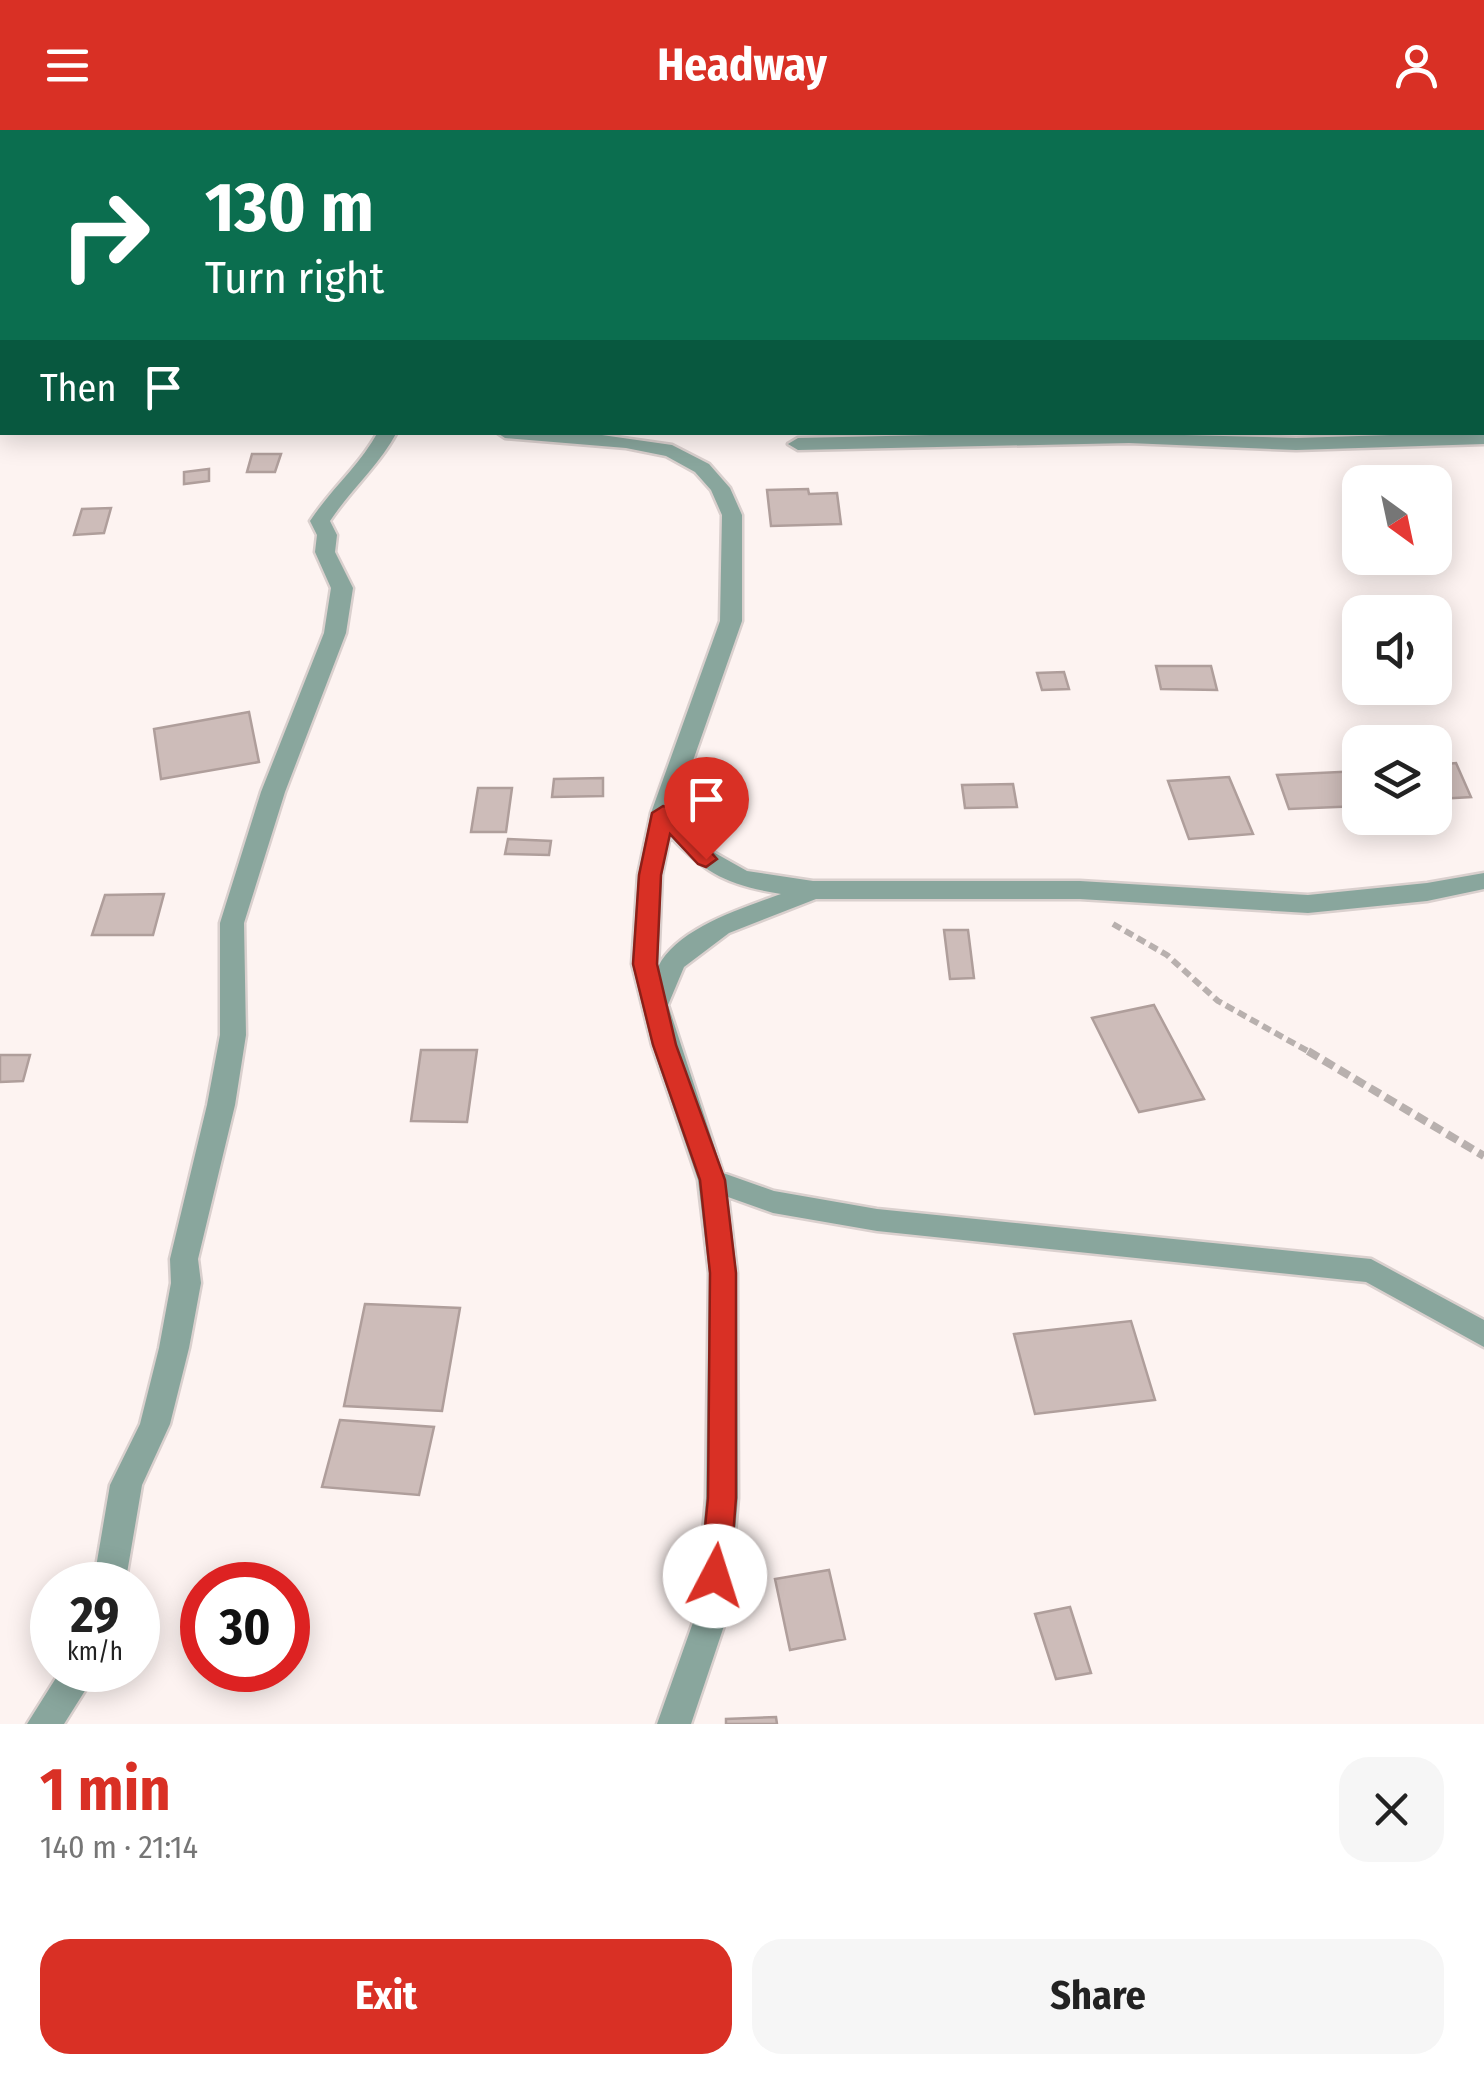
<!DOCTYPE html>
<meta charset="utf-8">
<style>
:root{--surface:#fff;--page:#f6f6f6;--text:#222;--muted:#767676;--accent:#d93025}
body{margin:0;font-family:"Fira Sans Condensed",sans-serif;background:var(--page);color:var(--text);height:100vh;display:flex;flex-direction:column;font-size:38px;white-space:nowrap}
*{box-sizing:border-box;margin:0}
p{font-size:32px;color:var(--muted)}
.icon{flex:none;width:55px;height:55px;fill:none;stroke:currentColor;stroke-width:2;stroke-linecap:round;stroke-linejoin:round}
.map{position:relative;height:1594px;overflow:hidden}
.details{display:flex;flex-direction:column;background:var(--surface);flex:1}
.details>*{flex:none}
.top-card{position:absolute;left:0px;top:0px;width:1485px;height:305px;box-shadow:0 5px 25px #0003;background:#0b6e4f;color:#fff;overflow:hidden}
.needle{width:65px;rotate:147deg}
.controls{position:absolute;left:1342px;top:335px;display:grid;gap:20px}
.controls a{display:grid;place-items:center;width:110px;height:110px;border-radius:20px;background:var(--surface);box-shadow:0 5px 25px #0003;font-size:50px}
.speed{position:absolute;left:30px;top:1432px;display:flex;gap:20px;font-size:50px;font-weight:700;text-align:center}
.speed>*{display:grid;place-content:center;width:130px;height:130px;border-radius:50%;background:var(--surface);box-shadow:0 5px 25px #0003;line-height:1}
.speed small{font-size:25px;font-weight:400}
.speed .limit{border:15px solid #d22;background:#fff;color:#111}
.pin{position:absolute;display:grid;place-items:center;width:85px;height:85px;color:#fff;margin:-102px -42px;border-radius:50% 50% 50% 0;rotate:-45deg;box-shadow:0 0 10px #0007}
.pin .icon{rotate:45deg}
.me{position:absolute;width:110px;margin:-55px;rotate:5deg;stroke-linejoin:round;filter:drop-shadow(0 0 8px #0008)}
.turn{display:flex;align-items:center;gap:35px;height:210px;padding:0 40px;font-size:45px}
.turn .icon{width:130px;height:130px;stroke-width:2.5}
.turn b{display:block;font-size:70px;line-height:85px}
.then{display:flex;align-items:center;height:95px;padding:0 40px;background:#0003;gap:20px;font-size:38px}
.round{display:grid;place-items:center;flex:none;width:105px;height:105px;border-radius:30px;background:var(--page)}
.summary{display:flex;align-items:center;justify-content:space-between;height:170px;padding:0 40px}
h1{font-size:60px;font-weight:700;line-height:75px;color:var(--accent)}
.cta{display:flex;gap:20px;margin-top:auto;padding:20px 40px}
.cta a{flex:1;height:115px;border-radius:30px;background:var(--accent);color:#fff;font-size:40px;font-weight:700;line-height:115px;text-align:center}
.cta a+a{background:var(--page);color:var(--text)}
header{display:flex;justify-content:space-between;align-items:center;height:130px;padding:0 40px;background:var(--accent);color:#fff;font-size:45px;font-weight:700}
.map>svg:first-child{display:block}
.building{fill:#cdbcb9;stroke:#af9e9b;stroke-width:2.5}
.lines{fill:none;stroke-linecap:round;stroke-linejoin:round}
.minor-casing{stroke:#dad0ce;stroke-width:5}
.path-far2{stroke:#b8b0ae;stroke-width:5;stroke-dasharray:8 4;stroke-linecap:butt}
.path-far1{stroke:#b8b0ae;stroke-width:6;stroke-dasharray:9 5;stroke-linecap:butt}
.path{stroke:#b8b0ae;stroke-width:8;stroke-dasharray:12 6;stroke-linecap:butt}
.minor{fill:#89a69d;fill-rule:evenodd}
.route{fill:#d93025;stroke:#8d1f18;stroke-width:2.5}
</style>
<header><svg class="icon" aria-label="menu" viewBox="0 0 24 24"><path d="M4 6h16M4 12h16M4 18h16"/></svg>Headway<svg class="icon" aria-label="person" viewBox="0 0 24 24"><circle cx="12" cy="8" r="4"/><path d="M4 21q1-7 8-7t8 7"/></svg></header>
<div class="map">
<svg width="1484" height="1594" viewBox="0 0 1484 1594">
<rect width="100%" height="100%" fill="#fdf3f1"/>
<path class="building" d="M252 324H281L275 342H247Z
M209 339V351L184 354V342Z
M808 359 809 364 837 363 841 394 771 396 767 360Z
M111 378 104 403 74 405 82 379Z
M1156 536H1211L1217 560 1161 559Z
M1064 542 1069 559 1042 560 1037 543Z
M249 582 259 632 161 649 154 599Z
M1456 633 1471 667 1438 669 1435 635Z
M1360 641V676L1289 679 1277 645Z
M1229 647 1253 704 1189 709 1168 651Z
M603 648V666L552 667 554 649Z
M1013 654 1017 677 965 678 962 655Z
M478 658H512L506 702H471Z
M508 709 551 711 549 725 505 724Z
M164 764 153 805H92L105 765Z
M944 800H968L974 848 950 849Z
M1154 875 1204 969 1139 982 1092 888Z
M421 920H477L467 992 411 991Z
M0 925H30L23 951 0 952Z
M365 1174 460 1178 442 1281 344 1276Z
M1131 1191 1155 1270 1035 1284 1014 1204Z
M340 1290 434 1297 419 1365 322 1357Z
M829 1440 845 1509 790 1520 775 1449Z
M1070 1477 1091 1543 1056 1549 1035 1484Z
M776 1587 777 1594H726V1589Z"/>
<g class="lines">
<g class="minor-casing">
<path id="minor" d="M246 0H262L263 2H247Z
M1272 0H1288L1289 2H1273Z
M1482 253 1484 254V267L1482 266Z
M378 302H397C379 336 351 359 330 391L337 405 335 422 353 458 346 503 285 662 244 793 246 905 235 975 198 1129 201 1153 189 1218 170 1294 142 1355 125 1455H93L110 1355 140 1294 159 1218 171 1153 170 1129 207 975 220 905V793L261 662 324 503 331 458 315 422 317 405 310 391C331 359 360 335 378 302Z
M496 302H581L672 315 709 334 730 358 742 385V491L675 682 715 723 747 741 813 751H1080L1308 765 1427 753 1484 743V759L1427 771 1308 783 1080 769H816L729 803 684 837 668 875 723 1043 774 1061 877 1079 1371 1129 1484 1190V1217L1366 1152 877 1101 773 1083 728 1067 737 1143 738 1368 728 1484 691 1594H657L696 1484 706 1368 709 1143 698 1050 652 915 632 834 638 745 651 683 720 491 722 385 711 360 695 342 666 326 626 318 505 308ZM670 706C707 745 728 755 781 764 743 778 677 798 658 837L662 745Z
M1067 302 1296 308 1484 302V314L1296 320 1129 313 798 320 788 314 798 308Z
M61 1540H98L64 1594H27Z"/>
</g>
<path class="path-far2" d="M1095 0 1101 2"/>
<path class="path-far1" d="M1113 794 1167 825 1218 871 1313 924"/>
<path class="path" d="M1308 921 1484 1026"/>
<use href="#minor" class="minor"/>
</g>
<path class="route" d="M663 676 671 678 717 729 706 737 698 734 670 704 661 745 657 834 676 915 725 1050 736 1143V1368L730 1446 725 1455 715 1459 705 1455 700 1446 708 1368 710 1143 700 1050 653 915 633 834 639 745 652 683Z"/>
</svg>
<div class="controls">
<a><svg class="needle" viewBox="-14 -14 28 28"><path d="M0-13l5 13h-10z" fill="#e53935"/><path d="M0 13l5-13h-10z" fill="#767676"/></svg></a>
<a><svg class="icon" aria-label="sound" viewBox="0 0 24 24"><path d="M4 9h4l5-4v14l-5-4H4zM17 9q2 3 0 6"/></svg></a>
<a><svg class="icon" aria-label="layers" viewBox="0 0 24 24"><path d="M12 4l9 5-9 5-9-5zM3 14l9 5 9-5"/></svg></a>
</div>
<div class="speed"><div>29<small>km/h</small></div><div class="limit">30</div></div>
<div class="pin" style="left:706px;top:729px;background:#d93025"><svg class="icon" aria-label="arrive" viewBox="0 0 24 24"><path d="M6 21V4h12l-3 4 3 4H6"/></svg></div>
<svg class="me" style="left:715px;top:1446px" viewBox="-20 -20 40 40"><circle r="19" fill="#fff"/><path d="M0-13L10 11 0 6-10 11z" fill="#d93025"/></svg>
<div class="top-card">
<div class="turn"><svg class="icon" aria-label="right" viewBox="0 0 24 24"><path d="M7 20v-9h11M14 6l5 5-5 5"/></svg><div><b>130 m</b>Turn right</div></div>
<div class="then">Then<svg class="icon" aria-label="arrive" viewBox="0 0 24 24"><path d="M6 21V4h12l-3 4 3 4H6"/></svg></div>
</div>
</div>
<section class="details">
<div class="summary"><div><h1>1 min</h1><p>140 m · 21:14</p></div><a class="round"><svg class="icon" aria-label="close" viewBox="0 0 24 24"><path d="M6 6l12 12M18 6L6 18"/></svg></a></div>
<div class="cta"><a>Exit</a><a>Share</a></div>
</section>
